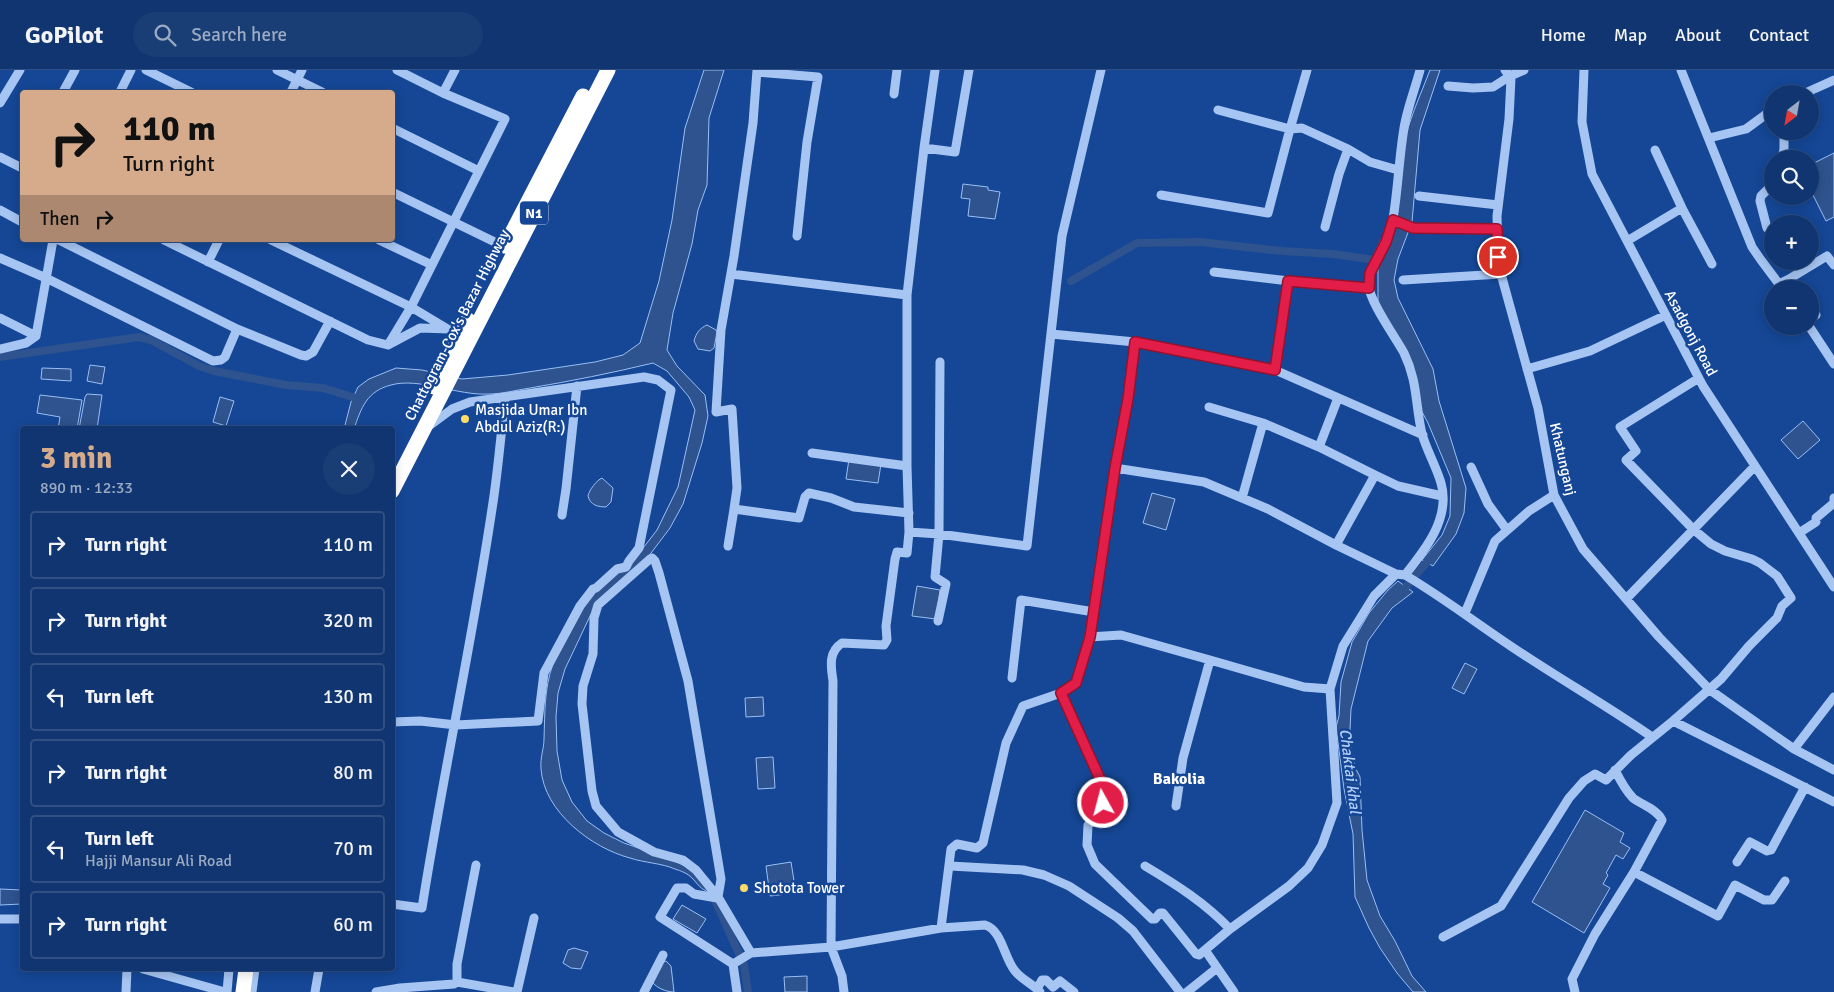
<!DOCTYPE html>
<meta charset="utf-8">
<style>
:root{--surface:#103570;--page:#193d75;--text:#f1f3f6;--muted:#9cabc3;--line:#305083;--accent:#d6ab8b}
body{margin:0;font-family:Signika,sans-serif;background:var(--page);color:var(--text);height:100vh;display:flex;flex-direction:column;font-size:19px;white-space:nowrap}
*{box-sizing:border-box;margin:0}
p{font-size:16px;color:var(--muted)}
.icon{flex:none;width:28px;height:28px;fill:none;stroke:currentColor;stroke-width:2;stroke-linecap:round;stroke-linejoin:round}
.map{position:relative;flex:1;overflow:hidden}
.side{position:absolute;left:20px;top:356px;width:375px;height:545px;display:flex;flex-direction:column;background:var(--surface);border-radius:5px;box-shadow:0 2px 12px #0003,0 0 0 1px var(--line)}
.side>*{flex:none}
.banner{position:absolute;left:20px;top:20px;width:375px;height:152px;border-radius:5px;box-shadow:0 2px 12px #0003,0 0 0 1px var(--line);background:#d6ab8b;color:#111;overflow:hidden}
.needle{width:32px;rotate:211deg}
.buttons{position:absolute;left:1764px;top:15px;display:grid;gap:10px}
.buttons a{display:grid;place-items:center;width:55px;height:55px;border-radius:50%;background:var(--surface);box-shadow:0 2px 12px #0003,0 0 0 1px var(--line);font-size:25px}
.pin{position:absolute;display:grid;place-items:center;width:42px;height:42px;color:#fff;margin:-21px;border:2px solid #fff;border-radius:50%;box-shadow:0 1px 5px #0007}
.me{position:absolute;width:55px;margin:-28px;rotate:353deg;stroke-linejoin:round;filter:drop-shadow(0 0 4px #0008)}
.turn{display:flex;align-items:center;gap:18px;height:105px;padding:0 20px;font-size:22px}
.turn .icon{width:65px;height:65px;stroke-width:2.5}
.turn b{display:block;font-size:35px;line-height:42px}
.then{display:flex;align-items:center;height:48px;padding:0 20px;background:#0003;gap:10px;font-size:19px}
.round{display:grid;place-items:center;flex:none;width:52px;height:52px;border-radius:26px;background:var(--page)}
.summary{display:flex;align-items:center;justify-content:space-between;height:85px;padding:0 20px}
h1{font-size:30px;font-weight:700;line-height:38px;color:var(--accent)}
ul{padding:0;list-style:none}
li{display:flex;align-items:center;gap:15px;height:68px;margin:0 10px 8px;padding:0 10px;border:2px solid var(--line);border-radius:5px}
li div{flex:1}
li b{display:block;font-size:19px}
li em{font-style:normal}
header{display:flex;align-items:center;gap:30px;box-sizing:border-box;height:70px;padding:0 25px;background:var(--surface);border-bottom:1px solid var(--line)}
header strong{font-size:24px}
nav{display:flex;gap:28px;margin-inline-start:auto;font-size:18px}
.search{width:350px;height:45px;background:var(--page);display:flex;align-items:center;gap:12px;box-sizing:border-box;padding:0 18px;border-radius:28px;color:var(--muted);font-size:19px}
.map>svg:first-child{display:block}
.water{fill:#2e538e;stroke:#99bff5}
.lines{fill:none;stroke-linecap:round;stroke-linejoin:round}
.canal{stroke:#2e538e;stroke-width:8}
.minor{stroke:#a6c5f2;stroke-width:9}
.highway{stroke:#fff;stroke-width:15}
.route-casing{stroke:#92132f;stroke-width:12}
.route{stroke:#e11d48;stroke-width:9}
.poi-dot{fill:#ffdb67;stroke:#154796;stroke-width:2}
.labels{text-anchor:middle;stroke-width:5;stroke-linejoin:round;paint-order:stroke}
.shield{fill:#154796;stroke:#b9c8e0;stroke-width:1}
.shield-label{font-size:14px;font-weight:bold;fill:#fff}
.street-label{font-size:15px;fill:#fff;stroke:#154796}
.poi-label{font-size:15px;fill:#fff;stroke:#154796;text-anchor:start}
.water-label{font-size:16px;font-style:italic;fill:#b3cff8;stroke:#154796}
.neighbourhood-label{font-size:16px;font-weight:bold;fill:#fff;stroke:#154796}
</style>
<header>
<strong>GoPilot</strong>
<div class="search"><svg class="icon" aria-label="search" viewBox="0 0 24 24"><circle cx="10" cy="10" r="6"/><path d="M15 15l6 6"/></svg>Search here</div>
<nav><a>Home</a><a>Map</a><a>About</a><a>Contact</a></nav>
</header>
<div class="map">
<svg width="1834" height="922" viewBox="0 0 1834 922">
<rect width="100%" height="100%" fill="#154796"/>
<path class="water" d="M704 0H724L709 48 707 115 698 140 692 174 673 243 667 280 677 296 705 325 708 346 702 373 683 434 670 458 642 495 591 544 565 599 558 623 556 647 557 681 562 710 572 732 587 751 604 763 624 773 672 790 691 799 709 822C701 820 697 813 692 808 687 803 681 801 675 799 661 793 645 793 630 788 592 778 544 742 541 699 540 687 544 679 544 669 545 643 544 619 553 594L589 527 640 482 657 460 678 417 695 340 689 327 667 301 653 293C612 303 571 311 530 318 516 320 502 324 489 324 458 326 419 307 391 315 367 321 361 338 354 359H344L351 332 358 317 369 309 396 298 422 300 462 309 508 305 595 292 623 285 640 273 659 211 672 150 685 58Z
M1430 0H1440L1420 60 1412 152 1398 189 1394 210 1398 228 1433 299 1439 331 1466 418 1464 443 1456 464 1433 496 1422 490 1442 465 1450 446 1451 408 1428 353 1420 338 1417 310 1378 232V190C1407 161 1395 102 1406 65 1412 43 1422 21 1430 0Z
M1834 83V147L1826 151 1810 119V95Z
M963 114 988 117V120L1000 122 995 149 968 146 970 129 961 128Z
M707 255 716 260 717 262 714 278 710 281 698 279 694 271C696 263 700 258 707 255Z
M90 295 105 297 102 314 87 311Z
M42 298 71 299V311L41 309Z
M87 324 102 325 97 359H79L85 327Z
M40 325 82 330 77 359H58L60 347 37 343Z
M220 327 234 331 226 356 213 352Z
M1803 351 1820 370 1798 389 1781 370Z
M849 389 881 394 878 413 846 409Z
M602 408 613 418 611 432 606 437C598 437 590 435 588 426 589 420 597 410 602 408Z
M1152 423 1175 429 1166 460 1143 453Z
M1398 511 1413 522 1392 538 1368 571 1351 639 1350 660 1351 677 1355 697 1360 707 1362 760 1367 810 1380 846 1395 871 1412 906 1426 922H1413L1397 903 1380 878 1369 858 1355 827 1353 764 1344 719 1336 657 1339 646 1341 612 1352 572 1369 543 1388 520Z
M917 516 940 520 936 549 912 546Z
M1465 593 1477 599 1464 624 1452 618Z
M763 627 764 646 746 647 745 628Z
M773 687 775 718 758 719 756 688Z
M1585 740 1624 763 1620 772 1630 778 1623 789 1616 785 1606 803 1608 805 1603 814 1610 818 1584 863 1532 832Z
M791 792 796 823 770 826 766 796Z
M0 819 22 820V834L0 835Z
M682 835 706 849 697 863 673 849Z
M574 878 588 882 581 899 571 898 563 893 568 880Z
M666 891 671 896 674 922C666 922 657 918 652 912L663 892Z
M807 906V922H785L784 907Z"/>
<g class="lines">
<path class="canal" d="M1071 211 1137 173 1200 172 1282 181 1334 184 1381 191
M0 287 139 267 151 270 199 296 214 301 286 315 323 318 359 329
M1399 525 1427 492
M715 830 744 895 748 922"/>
<path class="minor" d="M146 0 191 22
M277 0 322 22
M757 0 753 53 734 186 721 260 716 342 732 339 737 418 734 439 799 448 805 427 809 423 831 428 854 437 909 443
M1505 0 1511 8 1509 49 1497 146 1498 187 1501 204 1538 338 1554 425 1583 479 1659 567 1710 620 1794 679 1834 700
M1584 0 1582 52 1592 104 1703 316 1834 517
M1681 0 1752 177 1761 190 1779 214 1789 209 1797 219
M757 2 818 7 807 72 797 166
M1448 16 1473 18 1493 17 1510 6 1524 0
M63 22 75 0
M120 22 131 0
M291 22 302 0
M443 23 455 0
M894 24 897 0
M1803 24 1834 10
M0 33 20 0
M1218 40 1290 59 1302 58 1348 79 1339 104 1325 157
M392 58 479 101
M1709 68 1746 59 1772 40
M924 78 955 82 969 0
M1348 79 1370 92 1398 100
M1655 80 1682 138 1712 194
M0 87 22 98
M1782 89 1784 79V61
M392 122 505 177
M1161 125 1268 143 1290 59 1307 0
M1419 126 1498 135
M0 140 22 152
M1393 150 1413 158 1497 159
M1767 158 1760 131 1761 126 1772 115
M59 170 237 259 301 285 306 286 313 282 330 251
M164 170 368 270 388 275 420 258 449 259 461 264
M271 170 411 237 446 258
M379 170 432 195
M1627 171 1682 138
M0 188 46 208 213 291 221 290 225 287 237 259
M208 192 219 170
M1214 202 1289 211 1275 300
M731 204 907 225
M1789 209 1827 186 1834 195
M1403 210 1501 204
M1289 211 1369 219
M1810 237 1816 245 1810 249
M0 248 36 266
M1809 256 1834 294
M1051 264 1135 272 1275 300 1423 365
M388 275 411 237 505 49 443 23 397 0
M0 279 26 273 36 266 53 170
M1527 299 1590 281 1666 245
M1209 337 1263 353 1319 377 1375 405 1336 475
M1319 377 1338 328
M812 383 907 396
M1471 397 1488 434 1507 460
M1115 398 1204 412 1268 439 1336 475 1396 504 1405 505C1449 531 1489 563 1532 590 1572 616 1613 640 1652 667
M1375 405 1398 416 1442 426
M1242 428 1263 353
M562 445 566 419 577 316
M909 462 939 464 1027 476 1062 166 1101 0
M1799 463 1816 452V448L1834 433V428
M728 476 734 439
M1405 505C1425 480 1451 448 1441 413 1436 396 1427 381 1422 364 1415 334 1418 312 1404 283 1396 268 1369 231 1369 216 1369 192 1389 172 1393 149 1398 119 1399 88 1404 58 1407 39 1415 19 1420 0
M1626 529 1755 396
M1465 543 1495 471 1529 441 1554 425
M938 551 946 514 935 507 939 464 940 292
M1089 567 1115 398 1128 329 1135 272
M1012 608 1021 530 1094 542
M1330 619 1343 576 1374 526 1396 504
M1673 651 1834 732
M392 652 420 651 456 655 538 651 544 603 580 536 593 519 596 518 617 499 626 497 629 491 639 478 671 320 658 310 644 307 470 332 452 339 429 356
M1794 679 1834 627
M1176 736 1183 688 1210 590 1121 565 1089 567 1076 613 1061 623 1105 720 1101 746 1088 755 1087 775 1095 794 1152 849H1155L1160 843H1163L1196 884 1199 885 1230 859 1289 816 1308 798 1322 775 1337 733 1330 619 1304 617 1210 590
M1737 792 1750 772 1767 781 1771 780 1805 717
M950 796 1023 800 1044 805 1069 816 1118 848 1133 861 1180 922
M1145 796C1177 815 1205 833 1230 859
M1634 802 1718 846 1735 815 1764 830H1772L1785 811
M392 834 422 838C443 704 472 573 492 439 498 402 501 364 505 327
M0 849H22
M941 858 985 855C1002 860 1004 888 1015 901 1022 910 1033 914 1040 922
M1443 867 1501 836 1569 728 1584 711 1595 704 1606 710 1631 685 1673 651 1721 609 1749 576 1777 548 1782 536 1791 528 1777 506 1760 493 1752 489 1725 481 1711 474 1693 459 1626 390 1636 381 1620 357 1699 308
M1205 880 1234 922
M733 894 660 847 677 818H686L694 824 717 828 718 827 721 809 688 611 659 503 655 491 652 488 650 489 598 535 594 548 593 584 583 616 582 634 592 721 596 736 618 762 654 782 683 790 696 800 718 827 751 883
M733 894 751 883 831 877 941 858 951 779 957 774 977 778 983 773 1006 673 1023 636 1061 623
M733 894 737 922
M143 899 225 922
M457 912V894L476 795
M1037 919 1042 910H1046L1053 917 1060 911 1074 922
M126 922 127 899
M227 922 229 899
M252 922 255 899
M315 922 319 899
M376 922 400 918 454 914 457 912 514 922
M517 922 534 848
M644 922 663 885
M844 922 842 906 831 877 833 611C831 597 828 582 842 573L884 575 887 570 886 556 895 489 897 482 907 483 909 462 907 396V225L924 78 935 0
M1187 922 1217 898
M1575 922 1572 909 1595 864 1634 802 1662 750C1657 739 1642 735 1633 728 1625 720 1620 710 1615 700"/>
<path class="highway" d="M505 176 583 26
M434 317 468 250
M392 421 608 0
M243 922 246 899"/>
</g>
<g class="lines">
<g class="route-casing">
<path id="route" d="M1103 733 1105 720 1061 623 1076 613 1090 567 1115 398 1128 329 1135 272 1275 300 1288 211 1369 218 1370 203 1386 172 1393 150 1413 158 1497 159 1498 187"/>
</g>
<use href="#route" class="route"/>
</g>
<g class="poi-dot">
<circle cx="465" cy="349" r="5"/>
<circle cx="744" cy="818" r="5"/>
</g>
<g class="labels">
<rect class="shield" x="520" y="131.5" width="28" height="23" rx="4"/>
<g class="shield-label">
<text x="534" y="148">N1</text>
</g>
<g class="street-label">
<text transform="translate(457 255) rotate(-63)" y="5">Chattogram-Cox's Bazar Highway</text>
<text transform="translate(1691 263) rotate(62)" y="5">Asadgonj Road</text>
<text transform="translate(1563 389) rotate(77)" y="5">Khatunganj</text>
</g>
<g class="poi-label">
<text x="475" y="345">Masjida Umar Ibn<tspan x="475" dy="17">Abdul Aziz(R:)</tspan></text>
<text x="754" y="823">Shotota Tower</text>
</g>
<g class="water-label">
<text transform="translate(1351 701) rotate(83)" y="6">Chaktai khal</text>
</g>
<g class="neighbourhood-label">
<text x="1179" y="714">Bakolia</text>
</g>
</g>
</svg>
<div class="buttons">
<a><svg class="needle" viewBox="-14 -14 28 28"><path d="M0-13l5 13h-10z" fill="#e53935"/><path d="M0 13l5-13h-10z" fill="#9cabc3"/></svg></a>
<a><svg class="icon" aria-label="search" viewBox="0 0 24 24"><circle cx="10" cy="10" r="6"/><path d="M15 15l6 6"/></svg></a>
<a>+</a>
<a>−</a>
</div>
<div class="pin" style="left:1498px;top:187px;background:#d93025"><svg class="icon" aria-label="arrive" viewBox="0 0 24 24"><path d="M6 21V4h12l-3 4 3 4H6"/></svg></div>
<svg class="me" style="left:1103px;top:733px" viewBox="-20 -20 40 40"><circle r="17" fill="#e11d48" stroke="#fff" stroke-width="3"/><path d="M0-11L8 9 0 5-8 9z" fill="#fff"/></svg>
<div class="banner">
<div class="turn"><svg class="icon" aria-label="right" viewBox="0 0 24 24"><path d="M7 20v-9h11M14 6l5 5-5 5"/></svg><div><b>110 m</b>Turn right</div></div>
<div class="then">Then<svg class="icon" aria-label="right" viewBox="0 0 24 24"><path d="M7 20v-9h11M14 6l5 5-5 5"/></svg></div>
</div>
<section class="side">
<div class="summary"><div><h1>3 min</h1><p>890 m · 12:33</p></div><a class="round"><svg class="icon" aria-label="close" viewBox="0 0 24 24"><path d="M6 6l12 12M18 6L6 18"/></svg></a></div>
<ul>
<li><svg class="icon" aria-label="right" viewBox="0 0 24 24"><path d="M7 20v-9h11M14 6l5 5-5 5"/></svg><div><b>Turn right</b></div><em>110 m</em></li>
<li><svg class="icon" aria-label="right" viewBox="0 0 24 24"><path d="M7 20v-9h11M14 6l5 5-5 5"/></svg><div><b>Turn right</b></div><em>320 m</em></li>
<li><svg class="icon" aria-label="left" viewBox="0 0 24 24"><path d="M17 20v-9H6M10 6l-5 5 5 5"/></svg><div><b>Turn left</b></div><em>130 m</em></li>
<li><svg class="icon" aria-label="right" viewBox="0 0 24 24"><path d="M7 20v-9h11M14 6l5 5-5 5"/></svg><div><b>Turn right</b></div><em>80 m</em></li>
<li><svg class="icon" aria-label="left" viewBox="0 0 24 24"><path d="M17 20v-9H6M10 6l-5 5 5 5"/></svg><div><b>Turn left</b><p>Hajji Mansur Ali Road</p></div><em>70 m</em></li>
<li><svg class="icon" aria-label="right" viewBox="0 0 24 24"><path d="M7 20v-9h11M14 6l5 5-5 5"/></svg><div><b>Turn right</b></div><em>60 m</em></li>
</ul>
</section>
</div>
